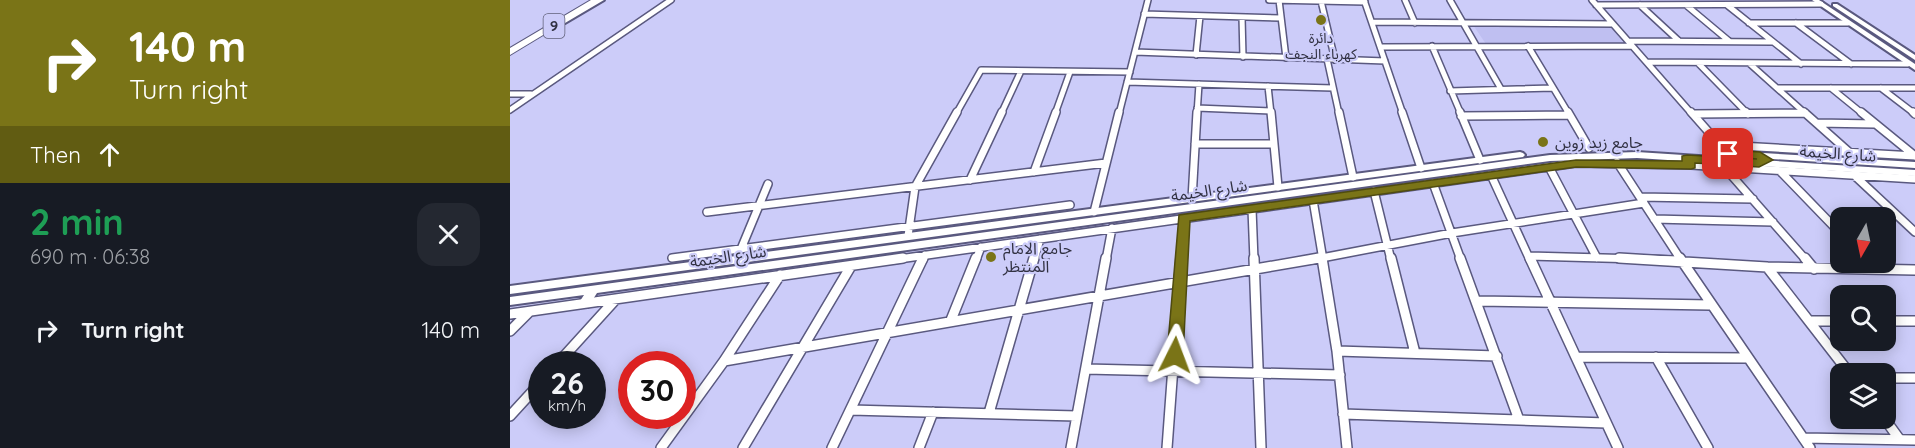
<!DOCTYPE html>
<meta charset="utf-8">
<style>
:root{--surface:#171b24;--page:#242831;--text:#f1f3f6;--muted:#9ea1a6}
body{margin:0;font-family:Quicksand,"Noto Sans Arabic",sans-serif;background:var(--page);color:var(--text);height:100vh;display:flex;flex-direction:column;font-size:22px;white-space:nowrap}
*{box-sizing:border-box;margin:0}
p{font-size:20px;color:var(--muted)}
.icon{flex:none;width:33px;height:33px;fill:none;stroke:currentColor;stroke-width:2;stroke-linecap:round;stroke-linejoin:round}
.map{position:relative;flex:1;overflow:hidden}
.side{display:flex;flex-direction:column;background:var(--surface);width:510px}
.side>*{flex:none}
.guide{background:#7a7417;color:#fff;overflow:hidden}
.needle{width:39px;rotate:189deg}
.tools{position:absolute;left:1320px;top:207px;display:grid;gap:12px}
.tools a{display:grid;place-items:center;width:66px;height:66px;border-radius:12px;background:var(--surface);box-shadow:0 3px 15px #0003;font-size:30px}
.speed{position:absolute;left:18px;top:351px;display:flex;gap:12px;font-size:30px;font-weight:700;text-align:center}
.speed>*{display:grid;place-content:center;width:78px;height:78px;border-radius:50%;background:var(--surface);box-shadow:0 3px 15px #0003;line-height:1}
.speed small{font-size:15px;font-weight:400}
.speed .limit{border:9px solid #d22;background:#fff;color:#111}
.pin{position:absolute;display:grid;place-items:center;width:51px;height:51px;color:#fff;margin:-26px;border-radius:12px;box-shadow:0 3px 9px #0006}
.me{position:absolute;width:66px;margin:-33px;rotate:3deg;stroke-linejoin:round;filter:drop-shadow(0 0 4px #0008)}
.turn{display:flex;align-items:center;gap:21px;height:126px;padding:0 30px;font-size:27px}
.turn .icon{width:78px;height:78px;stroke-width:2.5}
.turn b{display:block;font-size:42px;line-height:51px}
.then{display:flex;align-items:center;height:57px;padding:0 30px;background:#0003;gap:12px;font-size:22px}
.round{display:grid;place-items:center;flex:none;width:63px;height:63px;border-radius:18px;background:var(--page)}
.overview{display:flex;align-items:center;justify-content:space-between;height:102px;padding:0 30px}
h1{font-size:36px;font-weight:700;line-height:45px;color:#1e9e55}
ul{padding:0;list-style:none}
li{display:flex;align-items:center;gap:18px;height:90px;padding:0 30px}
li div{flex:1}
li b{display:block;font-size:22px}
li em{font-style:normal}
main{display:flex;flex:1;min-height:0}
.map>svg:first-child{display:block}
.built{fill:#bfbff1}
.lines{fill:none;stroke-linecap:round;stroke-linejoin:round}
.street-far2-casing{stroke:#5a597f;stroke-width:8}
.street-far1-casing{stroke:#5a597f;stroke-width:10}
.street-casing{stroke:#5a597f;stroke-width:12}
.secondary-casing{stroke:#5a597f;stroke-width:4}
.highway-casing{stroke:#5a597f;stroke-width:2}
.street-far2{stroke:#fff;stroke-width:5}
.street-far1{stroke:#fff;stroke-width:7}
.street{stroke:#fff;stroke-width:9}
.secondary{fill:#fff;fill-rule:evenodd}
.highway{fill:#fff;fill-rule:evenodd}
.route{fill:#7a7417;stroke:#4f4b0f;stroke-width:1.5}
.poi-dot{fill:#7a7417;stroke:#ccccf9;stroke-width:2}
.labels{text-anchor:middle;stroke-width:4.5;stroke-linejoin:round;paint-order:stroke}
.far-poi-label{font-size:14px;fill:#313142;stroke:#ccccf9}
.shield{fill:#ccccf9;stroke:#606079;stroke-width:1.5}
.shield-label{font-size:15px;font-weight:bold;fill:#313142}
.poi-label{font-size:16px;fill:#313142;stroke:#ccccf9;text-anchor:start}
.street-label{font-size:16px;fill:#313142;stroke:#ccccf9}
</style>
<main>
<section class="side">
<div class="guide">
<div class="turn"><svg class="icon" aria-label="right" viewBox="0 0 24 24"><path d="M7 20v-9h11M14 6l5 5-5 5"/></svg><div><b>140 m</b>Turn right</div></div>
<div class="then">Then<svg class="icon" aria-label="ahead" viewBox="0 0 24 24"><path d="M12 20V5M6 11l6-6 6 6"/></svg></div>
</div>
<div class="overview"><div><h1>2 min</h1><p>690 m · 06:38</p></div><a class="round"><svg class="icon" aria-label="close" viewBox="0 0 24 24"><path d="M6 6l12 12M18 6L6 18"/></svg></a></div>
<ul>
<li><svg class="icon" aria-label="right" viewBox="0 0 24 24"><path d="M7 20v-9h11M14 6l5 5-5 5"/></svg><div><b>Turn right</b></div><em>140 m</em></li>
</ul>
</section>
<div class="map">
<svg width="1405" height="448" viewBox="0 0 1405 448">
<rect width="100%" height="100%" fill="#ccccf9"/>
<path class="built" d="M963 25 1100 26 1115 45 976 44Z"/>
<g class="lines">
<g class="street-far2-casing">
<path id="street-far2" d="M759 0 855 2
M769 0 776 58
M854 0 893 114
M895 0 905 23
M940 0 991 89
M1082 0 1182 114
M811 1 825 60
M1086 5 1311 4
M1130 5 1169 41
M1176 5 1219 41
M1217 5 1291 64
M634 14 770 18
M732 17 733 57
M862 22 1103 24
M1239 23H1338
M1286 23 1341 64
M1118 41 1262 42
M922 46 951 114
M1018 46 1059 114
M871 47 1122 46
M625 52 875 61
M686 55 690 16
M817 59 829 114
M1137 62 1398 64
M1188 63 1238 114
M1240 64 1296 114
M617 82 823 88
M758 86 761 114
M1267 88H1405
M1321 88 1353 114
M1371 88 1405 114
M940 91 1043 88
M0 94H21
M687 108 761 111
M0 110 161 0
M446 114 471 70 620 72
M491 114 511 71
M545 114 560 72
M609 114 638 0
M687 114 689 84
M1211 114 1295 113"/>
</g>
<g class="street-far1-casing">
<path id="street-far1" d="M761 112 768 187
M829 112 843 177
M892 112 911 168
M950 112 970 160
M1058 112 1079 148
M1181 112 1218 154
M1236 112 1238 114
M1294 112 1339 152
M1351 112 1405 156
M1403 112 1405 114
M1183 114 1295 113
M951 116 1059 115
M1307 123 1365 124
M685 144H764
M1224 154 1230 146 1405 156
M1107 162 1171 260
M1039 167 1087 258
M1215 168 1296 260
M1270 171 1330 233
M524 172 546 112
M981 175 1020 260
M1345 176 1405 232
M460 180 492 112
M923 183 951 260
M864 191 881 260
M1130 197 1243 199
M682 199 687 112
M803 200 813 260
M742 209 744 260
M197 212 596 163
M584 212 609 112
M1144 219 1263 222
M398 236 405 187 447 112
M231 249 258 184
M1019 256 1166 260
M162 258 560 205
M382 260 1066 163 1181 165 1405 179
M413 260 415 255
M466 260 471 247
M524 260 530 239
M596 260 602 228
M671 260 674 218
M801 260 942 233 1134 203"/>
</g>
<g class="street-casing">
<path id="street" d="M744 258 751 448
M812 258 827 351 837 448
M881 258 905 353
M950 258 1009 420
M1020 258 1108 448
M1109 258 1257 267 1405 270
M1170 258 1300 448
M1295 258 1304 269
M1257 267 1340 374
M968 301 1200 305
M0 314 393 258
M441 320 466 258
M1299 321H1330
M1376 321H1405
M0 331 19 312
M827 351 987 356
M1066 357 1238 358
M1146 357 1198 448
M214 361 809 258
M47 364 106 299
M576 369 830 375
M1376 378H1405
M341 410 567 416
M479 413 524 258
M833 414 1096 423
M0 416 32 381
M1374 418 1390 440
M1293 438 1405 440
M151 448 214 361 270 275
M233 448 341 266
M322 448 413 258
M409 448 423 412
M561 448 596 258
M657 448 671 258"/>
</g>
<g class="secondary-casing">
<path id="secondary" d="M86 0H94L55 23 49 22Z
M1302 0H1309L1405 64V70Z
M1323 4H1327L1405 55V60L1323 6Z
M1202 150 1405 162V168L1199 155 1197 153Z
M1010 152 1013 153 1015 155 1013 157 0 294V286Z
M1127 152 1405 170V176L1127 158 1040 161 87 293 78 307H70L68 304 74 295 0 305V297L1040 155Z"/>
</g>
<g class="highway-casing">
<path id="highway" d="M81 0H91L0 55V48Z"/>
</g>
<use href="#street-far2" class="street-far2"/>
<use href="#street-far1" class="street-far1"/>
<use href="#street" class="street"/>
<use href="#secondary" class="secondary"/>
<use href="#highway" class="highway"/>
</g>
<path class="route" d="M1218 150 1250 152 1263 160 1249 167 1185 163V168L1181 169 1066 167 680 221 673 355 665 361 657 355 669 215 1066 160 1172 161V156L1177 155 1247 159 1214 156 1212 154Z"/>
<g class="poi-dot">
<circle cx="811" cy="20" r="6"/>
<circle cx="1033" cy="142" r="6"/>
<circle cx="481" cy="257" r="6"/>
</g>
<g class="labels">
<g class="far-poi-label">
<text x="811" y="43">دائرة<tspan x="811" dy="16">كهرباء النجف</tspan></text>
</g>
<rect class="shield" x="33.5" y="14" width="21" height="24" rx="4.5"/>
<g class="shield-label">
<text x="44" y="31">9</text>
</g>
<g class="poi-label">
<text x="1045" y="148">جامع زيد زوين</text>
<text x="493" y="254">جامع الامام<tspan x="493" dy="18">المنتظر</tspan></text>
</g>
<g class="street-label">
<text transform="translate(1328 153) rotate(4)" y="6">شارع الخيمة</text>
<text transform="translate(699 190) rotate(-8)" y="6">شارع الخيمة</text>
<text transform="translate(218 256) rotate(-8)" y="6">شارع الخيمة</text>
</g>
</g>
</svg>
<div class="tools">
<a><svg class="needle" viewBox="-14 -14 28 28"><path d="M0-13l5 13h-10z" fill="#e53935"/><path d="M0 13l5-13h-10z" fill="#9ea1a6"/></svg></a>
<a><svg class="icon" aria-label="search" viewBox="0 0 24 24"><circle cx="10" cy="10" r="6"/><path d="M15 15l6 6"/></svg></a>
<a><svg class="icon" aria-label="layers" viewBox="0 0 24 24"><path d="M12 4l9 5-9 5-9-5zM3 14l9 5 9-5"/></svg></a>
</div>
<div class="speed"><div>26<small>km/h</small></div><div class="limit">30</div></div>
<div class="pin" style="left:1218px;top:154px;background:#d93025"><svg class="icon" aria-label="arrive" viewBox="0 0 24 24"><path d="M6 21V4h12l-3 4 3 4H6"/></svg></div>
<svg class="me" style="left:665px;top:355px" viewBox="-20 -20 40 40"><path d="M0-17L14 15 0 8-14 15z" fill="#7a7417" stroke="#fff" stroke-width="4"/></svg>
</div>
</main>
